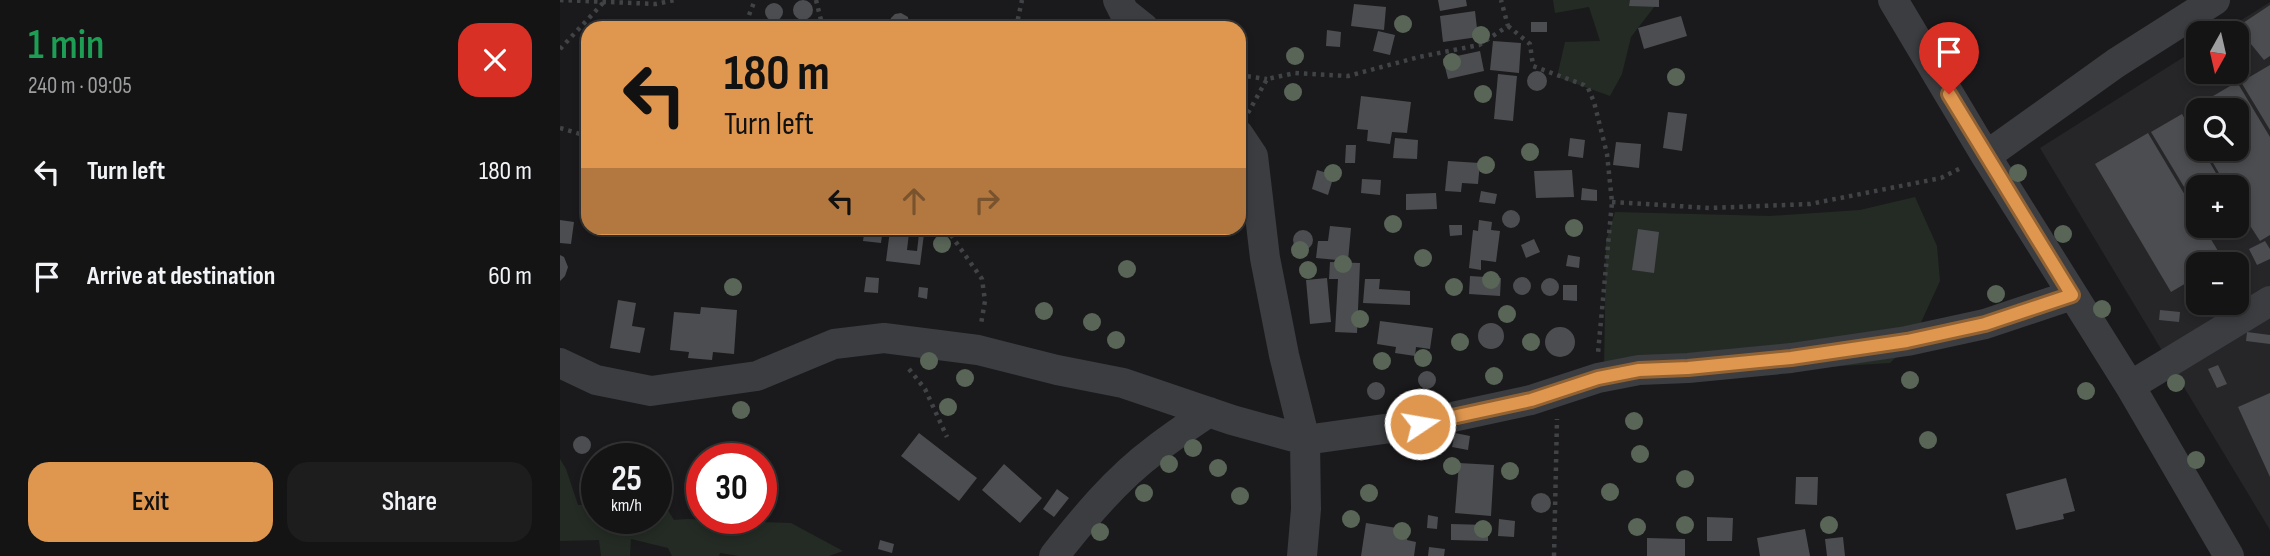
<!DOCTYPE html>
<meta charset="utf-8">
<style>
:root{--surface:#141415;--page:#1d1d1e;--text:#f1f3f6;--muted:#9d9ea0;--line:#333334;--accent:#df964f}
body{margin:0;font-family:"Sofia Sans Condensed",sans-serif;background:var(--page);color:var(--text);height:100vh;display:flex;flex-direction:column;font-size:26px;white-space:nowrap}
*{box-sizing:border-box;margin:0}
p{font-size:23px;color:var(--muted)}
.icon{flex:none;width:38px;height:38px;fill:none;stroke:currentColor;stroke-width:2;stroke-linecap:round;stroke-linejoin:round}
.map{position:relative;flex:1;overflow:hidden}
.details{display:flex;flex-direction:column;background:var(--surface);width:560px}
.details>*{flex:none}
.guide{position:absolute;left:21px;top:21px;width:665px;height:214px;border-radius:21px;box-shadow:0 4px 10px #0003,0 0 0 2px var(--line);background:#df964f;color:#111;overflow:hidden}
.needle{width:46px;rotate:188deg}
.tools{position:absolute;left:1626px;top:21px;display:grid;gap:14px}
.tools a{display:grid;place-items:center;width:63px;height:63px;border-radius:14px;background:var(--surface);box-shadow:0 4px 10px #0003,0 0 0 2px var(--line);font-size:35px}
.speed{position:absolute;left:21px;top:443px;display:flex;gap:14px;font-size:35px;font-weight:700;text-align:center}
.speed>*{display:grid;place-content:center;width:91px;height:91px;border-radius:50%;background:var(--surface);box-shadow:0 4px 10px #0003,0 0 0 2px var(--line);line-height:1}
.speed small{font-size:18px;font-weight:400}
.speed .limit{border:10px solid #d22;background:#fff;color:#111}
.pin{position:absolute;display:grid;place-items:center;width:60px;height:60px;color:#fff;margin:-72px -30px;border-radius:50% 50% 50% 0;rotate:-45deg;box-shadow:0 0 7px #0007}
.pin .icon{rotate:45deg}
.me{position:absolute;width:77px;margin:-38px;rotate:78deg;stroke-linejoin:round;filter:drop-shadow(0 0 5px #0008)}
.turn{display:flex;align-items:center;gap:24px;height:147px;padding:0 28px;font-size:32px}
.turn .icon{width:91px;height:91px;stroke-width:2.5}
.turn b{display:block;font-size:49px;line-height:60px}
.lanes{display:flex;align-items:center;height:66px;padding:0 28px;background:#0003;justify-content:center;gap:35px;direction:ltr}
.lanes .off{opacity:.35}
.round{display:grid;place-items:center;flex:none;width:74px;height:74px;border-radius:21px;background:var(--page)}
.head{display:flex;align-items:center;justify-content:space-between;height:119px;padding:0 28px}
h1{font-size:42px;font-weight:600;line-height:52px;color:#1e9e55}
.button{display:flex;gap:14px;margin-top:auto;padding:14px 28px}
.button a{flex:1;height:80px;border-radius:21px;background:var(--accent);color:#111;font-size:28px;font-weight:600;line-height:80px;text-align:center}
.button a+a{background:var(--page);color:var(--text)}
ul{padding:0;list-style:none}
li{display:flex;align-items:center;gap:21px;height:105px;padding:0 28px}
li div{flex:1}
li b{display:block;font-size:26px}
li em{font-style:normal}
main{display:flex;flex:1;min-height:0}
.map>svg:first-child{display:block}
.built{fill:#262628;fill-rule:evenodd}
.green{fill:#242b24}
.building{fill:#4c4d50}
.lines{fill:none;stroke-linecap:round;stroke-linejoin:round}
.path{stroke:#414447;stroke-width:4.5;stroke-dasharray:3.5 5;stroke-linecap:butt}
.minor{stroke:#3b3d40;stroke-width:30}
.tree{fill:#586557}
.route-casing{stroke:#916233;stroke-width:18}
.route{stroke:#df964f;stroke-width:12}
</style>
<main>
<section class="details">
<div class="head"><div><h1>1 min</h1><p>240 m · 09:05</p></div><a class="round" style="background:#d93025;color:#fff"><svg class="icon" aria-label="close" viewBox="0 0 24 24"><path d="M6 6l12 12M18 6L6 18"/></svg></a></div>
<ul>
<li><svg class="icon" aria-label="left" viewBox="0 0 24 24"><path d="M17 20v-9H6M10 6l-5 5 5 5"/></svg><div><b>Turn left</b></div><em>180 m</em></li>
<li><svg class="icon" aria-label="arrive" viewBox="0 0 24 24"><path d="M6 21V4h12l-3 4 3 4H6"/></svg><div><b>Arrive at destination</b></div><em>60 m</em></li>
</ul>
<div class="button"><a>Exit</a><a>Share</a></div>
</section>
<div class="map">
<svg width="1710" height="556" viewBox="0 0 1710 556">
<rect width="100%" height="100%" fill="#1a1a1c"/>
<path class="built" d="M1710 2V530L1480 148 1638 48V72H1676V33H1661ZM1638 110H1676V149H1638ZM1638 187H1676V226H1638ZM1638 264H1676V303H1638Z"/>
<path class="green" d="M993 0H1097L1098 2 1071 37 1062 74 1050 96 997 77 1005 42 1040 41 1029 7 995 13Z
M1355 197 1377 246 1380 281 1352 342 1330 363 1122 376 1044 372 1046 241 1055 212 1210 216 1300 210Z
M0 459 6 469 18 505H37V518H96V491L114 520 127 519 231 523 283 551 269 556H179L160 553 159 556H112L108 548 71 539 70 556H41L39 540 0 541Z"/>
<path class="building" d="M233 10a10 10 0 1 1 20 0a10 10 0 1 1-20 0Z
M878 0H906L907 6 880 11Z
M1070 0H1099V7L1069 6Z
M205 12a9 9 0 1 1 18 0a9 9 0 1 1-18 0Z
M794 4 826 7 824 30 791 26Z
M1710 5V56L1704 60 1677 27Z
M915 11 918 37 883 42 880 16Z
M341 13 348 17 349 28H331L329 23 331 18 335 14Z
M1121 16 1127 36 1084 49 1078 28Z
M971 22H987V32H971Z
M767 30 781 32 780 47 766 46Z
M818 31 835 35 830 55 813 51Z
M933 41 961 43 959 73 930 70Z
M920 51 924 71 888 79 883 59Z
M1710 65V130L1681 82Z
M967 81a10 10 0 1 1 20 0a10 10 0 1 1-20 0Z
M938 74 957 76 953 121 934 119Z
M1677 82 1710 137V235L1700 241 1676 204V187H1667L1645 149H1676V110H1638V137L1624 113Z
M801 96 851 102 847 133 832 132 830 144 807 141 808 130 797 129Z
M1108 112 1127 114 1122 151 1103 148Z
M1622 114 1638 142V149H1642L1664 187H1638V210L1591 132Z
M1588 133 1638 217V226H1643L1664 261 1659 264H1638V276L1611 292 1535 164Z
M835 138 858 140 857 159 833 158Z
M1010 138 1025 140 1023 158 1008 156Z
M1056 142 1081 144 1079 168 1053 165Z
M786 145H796L795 163H785Z
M888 161 920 163 918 184 902 183 901 192 885 191Z
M757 170 774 175 768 195 752 189Z
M1012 170 1014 197 976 198 974 171Z
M802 179 821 180 820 195 801 193Z
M1022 188 1037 190V201L1021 200Z
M921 191 937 194 935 204 919 202Z
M876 193 877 209 846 210V194Z
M942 219a9 9 0 1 1 18 0a9 9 0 1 1-18 0Z
M0 220 14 222 11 244 0 243Z
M919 220 932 222 931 230 940 231 936 262 921 260V270L909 268 913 230 918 231Z
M889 225H902V235L890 236Z
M770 226 791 228 788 261 756 258 758 241H768Z
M305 228H323L321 243 303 241Z
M1078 229 1099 232 1094 273 1072 270Z
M733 240a10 10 0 1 1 20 0a10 10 0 1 1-20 0Z
M330 230 349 233 347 250 357 251 359 234H364L360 265 326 261Z
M974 239 980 252 966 258 961 245Z
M1705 241 1710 249V259L1697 265 1689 249Z
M0 255 4 257 8 267 5 276 0 281Z
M1008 255 1020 257 1019 268 1006 266Z
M770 262 800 263 797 333 775 332 778 279H769Z
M910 276 941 278 940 296 909 294Z
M953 286a9 9 0 1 1 18 0a9 9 0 1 1-18 0Z
M306 277 319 278 318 293 304 292Z
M981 287a9 9 0 1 1 18 0a9 9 0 1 1-18 0Z
M767 278 771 322 750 324 746 280Z
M805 279H820L819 289 850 291V305L803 303Z
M1003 285H1017V301L1003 300Z
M359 287 368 288 367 299 358 297Z
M58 300 76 303 72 326 85 328 80 353 50 348Z
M141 307 177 310 174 354 153 352 152 360 128 358 129 352 110 350 114 312 140 314Z
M1600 310 1620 312 1619 322 1599 320Z
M820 321 873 328 870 349 856 347 855 356 835 353 836 347 817 344Z
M918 336a13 13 0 1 1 26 0a13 13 0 1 1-26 0Z
M985 342a15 15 0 1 1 30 0a15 15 0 1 1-30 0Z
M1687 332 1710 335V344L1686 341Z
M1658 365 1667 384 1657 388 1648 369Z
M858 380a9 9 0 1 1 18 0a9 9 0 1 1-18 0Z
M807 391a9 9 0 1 1 18 0a9 9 0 1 1-18 0Z
M1710 393V477L1678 407Z
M359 433 417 478 399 501 341 456Z
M895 433 910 436 908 450 892 447Z
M13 445a9 9 0 1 1 18 0a9 9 0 1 1-18 0Z
M899 463 934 465 931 516 895 513Z
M444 464 482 498 460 523 422 490Z
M1236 477H1258L1257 505 1235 504Z
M1506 478 1515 511 1503 514 1504 519 1456 530 1446 494Z
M497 489 509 498 494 517 483 509Z
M971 503a10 10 0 1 1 20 0a10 10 0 1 1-20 0Z
M868 515 878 517 877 529 867 528Z
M1147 517 1173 518 1172 541H1147Z
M939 519 955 521 954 537 938 536Z
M806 523 849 530 847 540 856 542 854 556H801Z
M891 524 928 525V541L891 540Z
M1245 529 1250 556H1200L1197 538Z
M1283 537 1285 556H1267L1265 539Z
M1087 538 1125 539V556H1087Z
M320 540 334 544 332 553 318 549Z
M869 547 885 549 884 556H868Z"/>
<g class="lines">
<path class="path" d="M0 0 96 4 115 0
M256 0 263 28
M189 15 195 0
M948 26 970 44 973 66 1024 85 1028 88 1034 102 1047 154 1052 202 1038 353
M456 28 462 0
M0 49 43 3
M679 75 707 79
M688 113 707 79 735 73 788 76 859 57 919 45 948 26 941 0
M0 128 20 134H28
M1052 202 1150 208 1250 204 1381 178 1403 167
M386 228 422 279 425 301 421 324
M349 369 365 389 387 437
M994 556 997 419"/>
<path class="minor" d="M558 0 564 12 584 28
M1333 0 1426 156 1570 386 1669 556
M679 135 693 156 705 258 724 355 745 440 746 509 742 556
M1426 156 1556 63 1655 0
M0 363 36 380 91 391 197 376 274 344 324 338 418 350 497 370 563 383 672 420 745 440 860 424 971 400 1038 378 1079 370 1128 368 1231 358 1347 341 1425 324 1512 295
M1570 386 1710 301
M494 556C524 518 556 479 595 450 613 436 631 424 649 412"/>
</g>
<g class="tree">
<circle cx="843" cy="24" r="9"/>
<circle cx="921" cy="35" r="9"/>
<circle cx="735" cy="56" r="9"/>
<circle cx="892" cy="62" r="9"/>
<circle cx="1116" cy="77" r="9"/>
<circle cx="733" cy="92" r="9"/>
<circle cx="923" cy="94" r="9"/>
<circle cx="970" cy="152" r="9"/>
<circle cx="926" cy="165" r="9"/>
<circle cx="773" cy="173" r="9"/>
<circle cx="1458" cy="173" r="9"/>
<circle cx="833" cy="224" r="9"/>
<circle cx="1014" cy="228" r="9"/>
<circle cx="1503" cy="234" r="9"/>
<circle cx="382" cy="244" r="9"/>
<circle cx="740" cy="250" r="9"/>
<circle cx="863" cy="258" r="9"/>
<circle cx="783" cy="264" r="9"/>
<circle cx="567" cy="269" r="9"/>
<circle cx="748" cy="270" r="9"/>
<circle cx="931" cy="280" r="9"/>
<circle cx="173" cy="287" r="9"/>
<circle cx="894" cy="287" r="9"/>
<circle cx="1436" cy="294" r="9"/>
<circle cx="1542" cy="309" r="9"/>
<circle cx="484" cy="311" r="9"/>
<circle cx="947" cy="314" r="9"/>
<circle cx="800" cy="319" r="9"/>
<circle cx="532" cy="322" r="9"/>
<circle cx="556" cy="340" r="9"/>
<circle cx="900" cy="342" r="9"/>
<circle cx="971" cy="342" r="9"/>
<circle cx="863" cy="358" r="9"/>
<circle cx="369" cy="361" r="9"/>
<circle cx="822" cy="361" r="9"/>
<circle cx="934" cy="376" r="9"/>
<circle cx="405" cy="378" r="9"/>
<circle cx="1350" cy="380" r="9"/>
<circle cx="1616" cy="383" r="9"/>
<circle cx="1526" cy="391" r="9"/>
<circle cx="388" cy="407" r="9"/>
<circle cx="181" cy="410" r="9"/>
<circle cx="1074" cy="421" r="9"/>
<circle cx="1368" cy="440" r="9"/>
<circle cx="633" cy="448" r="9"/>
<circle cx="1080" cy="454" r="9"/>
<circle cx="1636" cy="460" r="9"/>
<circle cx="609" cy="464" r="9"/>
<circle cx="892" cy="466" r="9"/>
<circle cx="658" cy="468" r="9"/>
<circle cx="950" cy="471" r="9"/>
<circle cx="1125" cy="479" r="9"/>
<circle cx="1050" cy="492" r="9"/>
<circle cx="584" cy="493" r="9"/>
<circle cx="809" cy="493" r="9"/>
<circle cx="680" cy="496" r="9"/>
<circle cx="791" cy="519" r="9"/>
<circle cx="1125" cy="525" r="9"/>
<circle cx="1269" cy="525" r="9"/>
<circle cx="1077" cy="527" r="9"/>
<circle cx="923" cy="529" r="9"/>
<circle cx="842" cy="531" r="9"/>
<circle cx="540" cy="532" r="9"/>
</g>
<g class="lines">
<g class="route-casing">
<path id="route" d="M860 424 971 400 1038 378 1079 370 1128 368 1231 358 1347 341 1425 324 1512 295 1389 94"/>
</g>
<use href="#route" class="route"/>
</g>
</svg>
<div class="tools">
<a><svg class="needle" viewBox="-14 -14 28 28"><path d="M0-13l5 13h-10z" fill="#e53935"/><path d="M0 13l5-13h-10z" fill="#9d9ea0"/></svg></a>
<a><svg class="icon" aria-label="search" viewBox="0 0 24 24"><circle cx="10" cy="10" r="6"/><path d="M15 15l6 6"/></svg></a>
<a>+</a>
<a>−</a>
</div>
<div class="speed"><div>25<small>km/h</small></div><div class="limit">30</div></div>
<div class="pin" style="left:1389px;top:94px;background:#d93025"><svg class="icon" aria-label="arrive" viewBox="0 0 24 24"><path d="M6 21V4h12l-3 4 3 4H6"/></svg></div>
<svg class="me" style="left:860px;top:424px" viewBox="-20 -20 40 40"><circle r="17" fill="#df964f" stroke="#fff" stroke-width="3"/><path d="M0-11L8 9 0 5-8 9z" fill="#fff"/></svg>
<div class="guide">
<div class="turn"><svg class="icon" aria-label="left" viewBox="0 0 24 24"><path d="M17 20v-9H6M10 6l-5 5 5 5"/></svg><div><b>180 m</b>Turn left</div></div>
<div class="lanes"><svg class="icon" aria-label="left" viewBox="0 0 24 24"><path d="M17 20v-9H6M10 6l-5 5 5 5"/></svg><svg class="icon off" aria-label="ahead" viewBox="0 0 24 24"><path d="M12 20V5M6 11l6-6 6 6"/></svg><svg class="icon off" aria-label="right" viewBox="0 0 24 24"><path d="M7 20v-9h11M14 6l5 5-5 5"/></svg></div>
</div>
</div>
</main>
